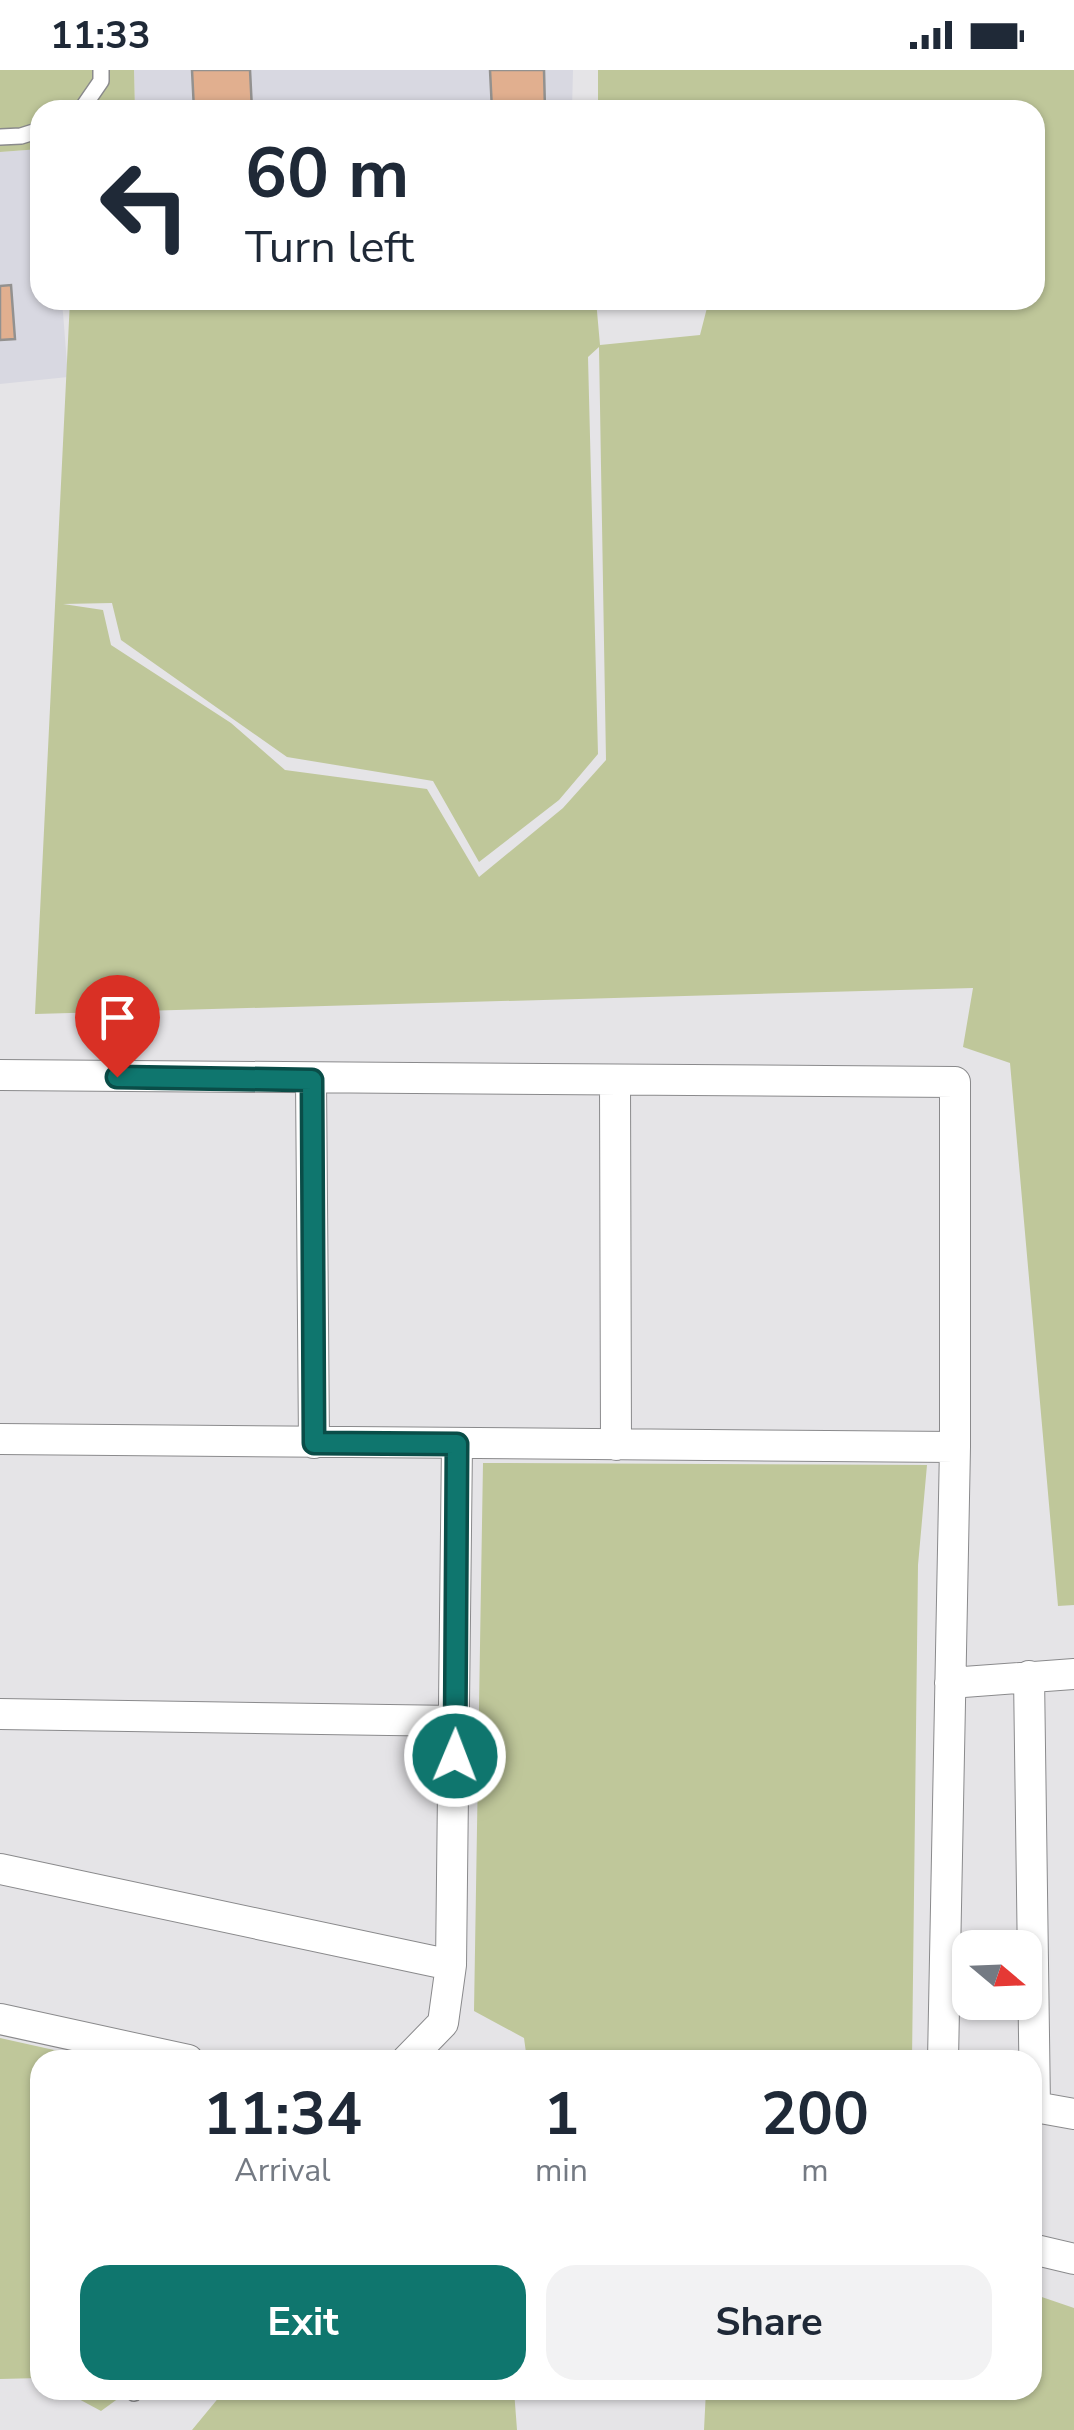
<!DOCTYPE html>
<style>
:root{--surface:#fff;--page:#f2f2f3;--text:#1f2937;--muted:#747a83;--accent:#0f766e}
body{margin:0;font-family:"Nunito Sans",sans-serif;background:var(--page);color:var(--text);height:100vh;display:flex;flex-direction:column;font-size:38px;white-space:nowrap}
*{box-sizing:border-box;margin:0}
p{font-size:32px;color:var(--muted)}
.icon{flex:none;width:55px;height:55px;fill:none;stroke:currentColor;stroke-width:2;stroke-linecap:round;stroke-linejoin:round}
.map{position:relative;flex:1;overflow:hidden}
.side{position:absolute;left:30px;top:1980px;width:1012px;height:350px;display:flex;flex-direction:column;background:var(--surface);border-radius:30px;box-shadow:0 2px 8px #0004}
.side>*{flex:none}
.hud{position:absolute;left:30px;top:30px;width:1015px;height:210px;border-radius:30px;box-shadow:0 2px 8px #0004;background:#fff;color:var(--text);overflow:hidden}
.needle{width:65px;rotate:109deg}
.controls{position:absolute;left:952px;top:1860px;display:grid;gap:20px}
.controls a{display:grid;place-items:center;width:90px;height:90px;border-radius:20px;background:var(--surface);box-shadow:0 2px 8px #0004;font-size:50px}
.pin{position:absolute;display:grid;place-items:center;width:85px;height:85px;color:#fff;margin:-102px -42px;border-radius:50% 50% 50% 0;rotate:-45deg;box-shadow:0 0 10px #0007}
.pin .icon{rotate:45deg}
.me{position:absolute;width:110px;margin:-55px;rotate:1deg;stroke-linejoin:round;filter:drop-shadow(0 0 8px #0008)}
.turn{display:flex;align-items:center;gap:35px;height:210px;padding:0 50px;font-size:45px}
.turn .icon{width:130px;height:130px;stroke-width:2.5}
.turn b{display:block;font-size:70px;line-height:85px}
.eta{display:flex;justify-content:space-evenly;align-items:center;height:170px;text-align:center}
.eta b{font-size:60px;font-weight:700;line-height:70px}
.button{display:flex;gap:20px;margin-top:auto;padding:20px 50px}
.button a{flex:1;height:115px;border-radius:30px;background:var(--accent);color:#fff;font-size:40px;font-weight:700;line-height:115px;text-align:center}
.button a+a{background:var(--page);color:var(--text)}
.status{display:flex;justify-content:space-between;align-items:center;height:70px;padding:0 50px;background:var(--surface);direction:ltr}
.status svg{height:28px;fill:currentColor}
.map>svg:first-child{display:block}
.built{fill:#d8d8e1}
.green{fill:#bfc79a;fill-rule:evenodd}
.building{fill:#e1af8f;stroke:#93918f;stroke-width:2.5}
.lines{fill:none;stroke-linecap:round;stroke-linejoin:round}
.service-casing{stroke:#8a8a8c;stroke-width:18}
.minor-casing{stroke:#8a8a8c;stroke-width:32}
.service{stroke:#fff;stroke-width:15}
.minor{stroke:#fff;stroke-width:30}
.route-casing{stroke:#0a4d48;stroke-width:25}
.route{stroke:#0f766e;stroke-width:18}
</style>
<div class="status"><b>11:33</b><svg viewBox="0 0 49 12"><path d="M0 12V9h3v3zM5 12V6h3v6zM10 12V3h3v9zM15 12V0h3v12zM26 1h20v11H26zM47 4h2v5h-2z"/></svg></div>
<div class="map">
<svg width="1074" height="2360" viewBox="0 0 1074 2360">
<rect width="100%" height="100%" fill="#e5e4e7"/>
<path class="built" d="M134 0H573L572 40H135Z
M40 79V230H62L68 307 0 314V82Z"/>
<path class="green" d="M0 0H134L135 40H40V79L0 82Z
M598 0H1074V1535L1058 1536 1010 993 963 977 973 918 35 944 70 230H596L600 275 700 265 709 230H1035V40H598ZM599 277 606 690 563 738 479 807 427 719 285 700 231 653 111 575 103 540 63 534 112 533 121 570 287 687 433 711 479 792 559 730 598 684 588 287Z
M483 1393 927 1395 918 1495 912 1990H527L524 1968 474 1941Z
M0 1968 99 1990H40V2308L0 2309Z
M1033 2224 1074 2238V2360H704L706 2320H1032Z
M62 2320H130L101 2341Z
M225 2320H514L517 2360H192Z"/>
<path class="building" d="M192 0H250L252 40H194Z
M490 0H544L545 40H492Z
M11 215 15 269 0 270V216Z"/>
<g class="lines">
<g class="service-casing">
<path id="service" d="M81 40 101 11V0
M0 67 21 66 40 60
M134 2323 136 2320"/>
</g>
<g class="minor-casing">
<path id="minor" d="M0 1005 955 1012V1377L943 1990
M311 1010 314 1373
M615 1012 616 1375
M0 1369 955 1377
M1029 1606 1035 2037 1074 2044
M950 1613 1074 1604
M0 1644 456 1651
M0 1799 451 1895
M0 1949 188 1990
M407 1990 443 1953 451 1895 457 1374
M1032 2179 1074 2189"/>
</g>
<use href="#service" class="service"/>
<use href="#minor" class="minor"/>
</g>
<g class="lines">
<g class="route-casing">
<path id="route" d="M117 1007 312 1010 314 1373 457 1374 455 1686"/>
</g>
<use href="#route" class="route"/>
</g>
</svg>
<div class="controls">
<a><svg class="needle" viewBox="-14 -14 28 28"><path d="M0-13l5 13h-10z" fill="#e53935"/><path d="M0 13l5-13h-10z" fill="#747a83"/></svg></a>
</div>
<div class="pin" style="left:117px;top:1007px;background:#d93025"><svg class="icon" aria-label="arrive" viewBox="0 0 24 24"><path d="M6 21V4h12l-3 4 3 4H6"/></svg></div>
<svg class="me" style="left:455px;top:1686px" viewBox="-20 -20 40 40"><circle r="17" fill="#0f766e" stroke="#fff" stroke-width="3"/><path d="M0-11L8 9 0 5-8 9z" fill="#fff"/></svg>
<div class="hud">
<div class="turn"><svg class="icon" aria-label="left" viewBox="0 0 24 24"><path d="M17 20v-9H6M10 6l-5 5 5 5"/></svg><div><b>60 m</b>Turn left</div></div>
</div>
<section class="side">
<div class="eta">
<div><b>11:34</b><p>Arrival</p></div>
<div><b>1</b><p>min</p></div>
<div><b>200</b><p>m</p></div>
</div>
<div class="button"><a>Exit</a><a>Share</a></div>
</section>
</div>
